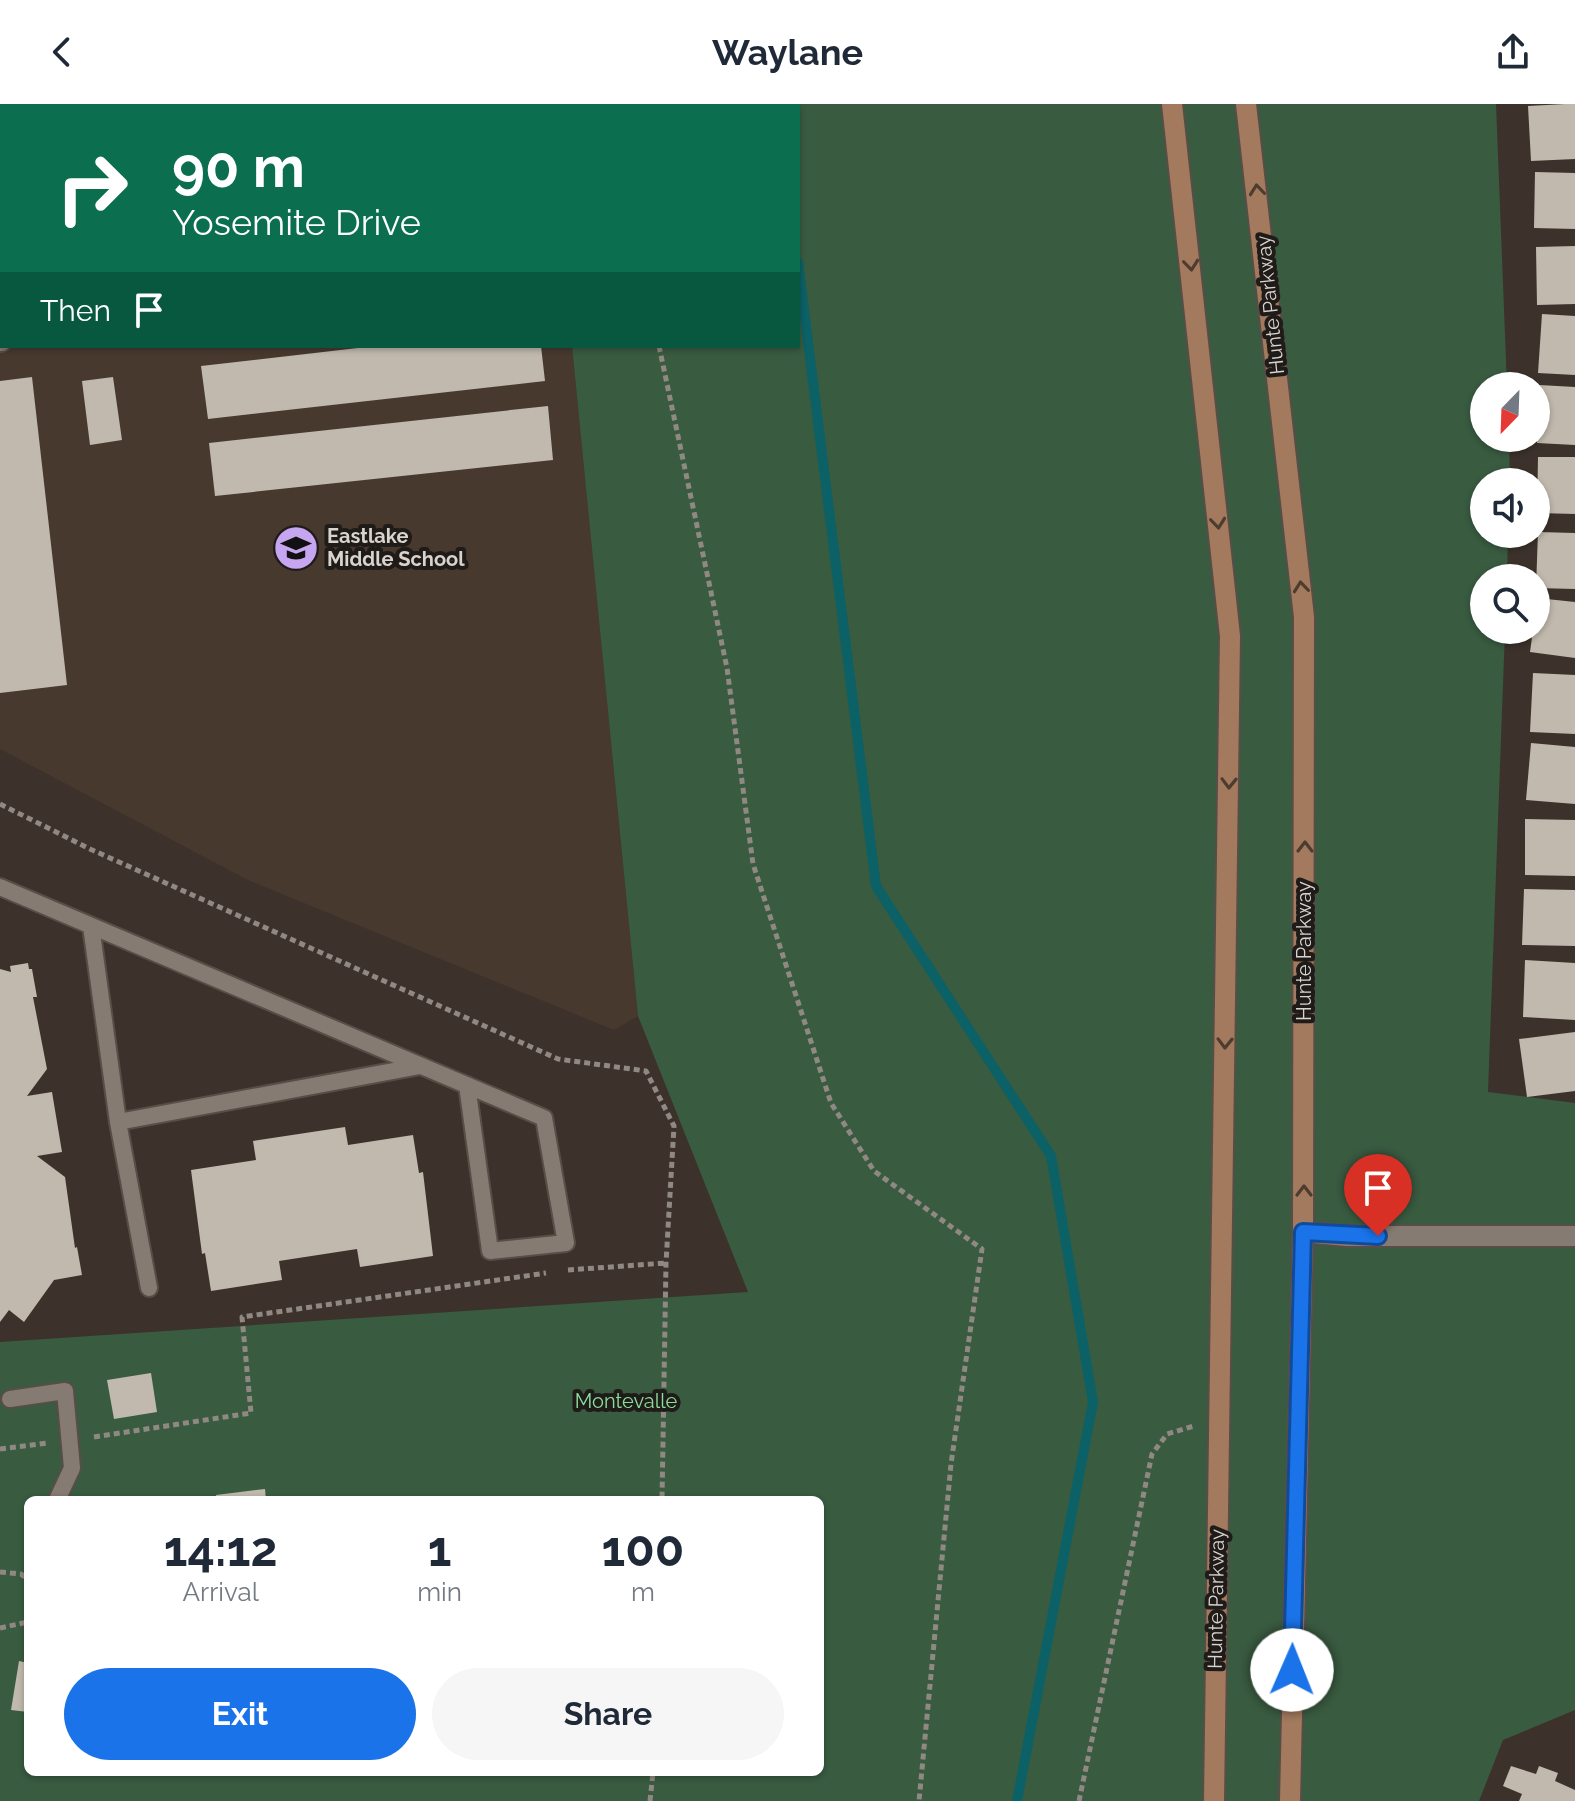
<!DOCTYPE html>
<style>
:root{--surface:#fff;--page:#f6f6f7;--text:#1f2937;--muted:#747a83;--accent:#1a73e8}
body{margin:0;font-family:Raleway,sans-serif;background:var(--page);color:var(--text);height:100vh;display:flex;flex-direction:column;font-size:30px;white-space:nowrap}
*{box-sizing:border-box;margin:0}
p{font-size:26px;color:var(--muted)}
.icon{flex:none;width:44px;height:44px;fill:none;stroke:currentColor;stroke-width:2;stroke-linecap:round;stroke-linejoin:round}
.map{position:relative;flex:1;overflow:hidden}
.panel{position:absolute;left:24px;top:1392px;width:800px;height:280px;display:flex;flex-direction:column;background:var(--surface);border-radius:12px;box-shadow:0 2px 6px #0004}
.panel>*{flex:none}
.guide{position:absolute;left:0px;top:0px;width:800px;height:244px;box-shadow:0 2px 6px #0004;background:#0b6e4f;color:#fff;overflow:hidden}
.needle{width:52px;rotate:203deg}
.fabs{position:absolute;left:1470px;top:268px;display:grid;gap:16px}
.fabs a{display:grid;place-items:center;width:80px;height:80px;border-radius:50%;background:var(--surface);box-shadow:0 2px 6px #0004;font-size:40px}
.pin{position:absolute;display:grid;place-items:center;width:68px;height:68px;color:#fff;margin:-82px -34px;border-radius:50% 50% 50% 0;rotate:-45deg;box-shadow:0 0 8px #0007}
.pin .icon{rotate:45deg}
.me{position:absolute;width:88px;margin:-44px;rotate:1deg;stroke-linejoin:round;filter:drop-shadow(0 0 6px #0008)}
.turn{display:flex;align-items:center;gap:28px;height:168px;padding:0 40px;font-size:36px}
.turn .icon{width:104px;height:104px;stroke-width:2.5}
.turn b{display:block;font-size:56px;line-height:68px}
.then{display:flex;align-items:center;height:76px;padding:0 40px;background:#0003;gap:16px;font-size:30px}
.eta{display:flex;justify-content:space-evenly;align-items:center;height:136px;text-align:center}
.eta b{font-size:48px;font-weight:700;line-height:56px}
.action{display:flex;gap:16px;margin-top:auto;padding:16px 40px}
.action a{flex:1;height:92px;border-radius:48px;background:var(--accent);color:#fff;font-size:32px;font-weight:700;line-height:92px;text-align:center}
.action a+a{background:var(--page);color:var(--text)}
header{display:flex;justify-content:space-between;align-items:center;height:104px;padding:0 40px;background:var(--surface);font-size:36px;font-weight:700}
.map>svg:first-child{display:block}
.built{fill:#48392e}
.green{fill:#395b40;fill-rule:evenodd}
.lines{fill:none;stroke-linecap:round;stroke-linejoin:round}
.stream{stroke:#0c6166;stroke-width:10}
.building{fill:#c1b9ad}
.service-casing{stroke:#564e47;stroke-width:20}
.minor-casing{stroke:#564e47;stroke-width:24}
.secondary-casing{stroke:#564e47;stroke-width:24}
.path{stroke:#908883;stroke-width:5;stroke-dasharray:6 4;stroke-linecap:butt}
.service{stroke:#867b73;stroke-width:16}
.minor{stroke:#867b73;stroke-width:20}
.secondary{stroke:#a37a5d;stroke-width:20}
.oneway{stroke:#4d3c30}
.route-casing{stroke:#114b97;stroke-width:20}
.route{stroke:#1a73e8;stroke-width:14}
.labels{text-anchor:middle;stroke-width:8;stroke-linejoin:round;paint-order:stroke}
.street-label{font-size:20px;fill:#d9d3ce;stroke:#1f1b18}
.poi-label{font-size:20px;font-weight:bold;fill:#d9d3ce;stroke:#1f1b18;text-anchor:start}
.park-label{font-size:20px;fill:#8bdd9c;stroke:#1f1b18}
</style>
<header><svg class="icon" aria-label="back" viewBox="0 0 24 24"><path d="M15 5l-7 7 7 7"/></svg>Waylane<svg class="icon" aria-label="share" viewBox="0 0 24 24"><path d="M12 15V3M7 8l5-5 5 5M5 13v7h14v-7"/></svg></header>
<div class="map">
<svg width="1575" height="1697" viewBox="0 0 1575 1697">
<rect width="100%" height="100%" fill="#3c322b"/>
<path class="built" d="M0 0H549L2 2V242H572L638 912 614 926 248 776 0 645Z"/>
<path class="green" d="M549 0H1496L1507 282H1484V334H1509L1510 378H1484V430H1508L1507 474H1484V526H1505L1488 988 1575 999V1606L1503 1636 1479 1697H0V1238L748 1188 638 912 572 242H798V2ZM28 1396H820V1668H28Z"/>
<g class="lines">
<path class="stream" d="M778 0V2
M798 158 876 782 1051 1052 1093 1298 1017 1697"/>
</g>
<path class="building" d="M1565 0H1575V55L1531 57 1528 2Z
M1535 68 1575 69V125L1534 124Z
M1575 142V200L1537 201 1536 143Z
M1542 210 1575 212V271L1538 269Z
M375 242H541L545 277 208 315 201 262Z
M32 273 67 581 0 589V277Z
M113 273 122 336 90 341 82 277Z
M1539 281 1575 283V341L1537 339Z
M548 302 553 356 215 392 209 339Z
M1538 353H1575V410L1537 409Z
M1538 428 1575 429V485L1536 484Z
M1537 494 1575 498V554L1530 548 1533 526H1536Z
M1533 569 1575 571V630L1530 628Z
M1531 639 1575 643V700L1526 696Z
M1525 715 1575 716V772L1525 771Z
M1524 785 1575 786V842L1522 841Z
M1525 856 1575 859V916L1523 913Z
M28 859 29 865H32L37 893H33L47 965 27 992 52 988 62 1048 37 1052 65 1073 75 1144 77 1143 82 1171 54 1176 24 1218 9 1206 0 1218V865L11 868 10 862Z
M1575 928V987L1527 993 1519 935Z
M345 1023 348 1041 413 1031 419 1069 423 1068 433 1152 360 1163 357 1145 279 1157 282 1176 211 1187 205 1149 202 1150 191 1066 256 1056 253 1037Z
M151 1269 157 1308 114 1315 107 1276Z
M265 1385 266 1396H217L216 1391Z
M19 1557 28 1559V1608L11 1606Z
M1511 1662 1536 1670 1539 1662 1558 1669 1555 1677 1575 1686V1697H1519L1522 1690 1503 1682Z"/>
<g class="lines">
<g class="service-casing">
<path id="service" d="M97 0V2
M0 239H2
M0 783 544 1014 566 1139 490 1147 467 981
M91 822 118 1018
M149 1184 118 1018 420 962
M10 1295 65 1287 72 1364 57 1396"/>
</g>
<g class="minor-casing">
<path id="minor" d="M1303 1128 1347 1132H1575"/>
</g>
<g class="secondary-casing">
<path id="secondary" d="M1172 0 1230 532 1214 1697
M1246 0 1304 513 1303 1128 1290 1697"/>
</g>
<path class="path" d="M636 0 637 2
M659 242 727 564 753 760 831 999 874 1067 982 1145 951 1360 919 1697
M0 700 90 745 558 955 646 967 674 1022 666 1159 662 1396
M568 1166 666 1159
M94 1333 251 1309 242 1213 546 1169
M0 1345 48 1339
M0 1468 21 1470 28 1476
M0 1524 28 1518
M650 1697 653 1668
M1079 1697 1152 1350 1167 1330 1194 1322"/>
<use href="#service" class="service"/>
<use href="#minor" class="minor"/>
<use href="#secondary" class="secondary"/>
</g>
<defs><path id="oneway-chevron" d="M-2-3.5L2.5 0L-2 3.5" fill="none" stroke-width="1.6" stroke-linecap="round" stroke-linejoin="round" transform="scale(2)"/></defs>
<g class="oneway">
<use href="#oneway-chevron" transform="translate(1257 86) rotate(-96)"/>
<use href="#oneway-chevron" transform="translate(1191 161) rotate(84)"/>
<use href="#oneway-chevron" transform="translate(1218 419) rotate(84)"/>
<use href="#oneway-chevron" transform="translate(1301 483) rotate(-96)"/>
<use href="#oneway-chevron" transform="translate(1229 679) rotate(91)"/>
<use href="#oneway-chevron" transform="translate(1305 743) rotate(-90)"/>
<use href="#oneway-chevron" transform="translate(1225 939) rotate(91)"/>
<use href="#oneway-chevron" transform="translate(1304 1087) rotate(-90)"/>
</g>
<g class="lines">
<g class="route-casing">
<path id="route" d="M1292 1566 1303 1128 1378 1132"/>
</g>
<use href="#route" class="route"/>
</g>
<defs>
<g id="school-disc" transform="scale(2.3)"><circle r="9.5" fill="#c6a6f0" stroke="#1f1b18"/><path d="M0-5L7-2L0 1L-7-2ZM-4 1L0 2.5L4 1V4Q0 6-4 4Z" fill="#111"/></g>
</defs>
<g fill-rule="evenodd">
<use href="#school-disc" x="296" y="444"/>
</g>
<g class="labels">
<g class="street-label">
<text transform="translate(1270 201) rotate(-96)" y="7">Hunte Parkway</text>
<text transform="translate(1304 847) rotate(-90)" y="7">Hunte Parkway</text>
<text transform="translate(1216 1495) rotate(-89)" y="7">Hunte Parkway</text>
</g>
<g class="poi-label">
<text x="327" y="439">Eastlake<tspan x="327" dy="23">Middle School</tspan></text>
</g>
<g class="park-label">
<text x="626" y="1304">Montevalle</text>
</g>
</g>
</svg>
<div class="fabs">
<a><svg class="needle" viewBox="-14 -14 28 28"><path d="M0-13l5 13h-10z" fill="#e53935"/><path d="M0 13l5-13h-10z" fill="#747a83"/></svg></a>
<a><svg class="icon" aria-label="sound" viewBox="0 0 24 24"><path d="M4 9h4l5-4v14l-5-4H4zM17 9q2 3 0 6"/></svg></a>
<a><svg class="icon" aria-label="search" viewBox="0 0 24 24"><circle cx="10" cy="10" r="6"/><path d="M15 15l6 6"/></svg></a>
</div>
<div class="pin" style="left:1378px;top:1132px;background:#d93025"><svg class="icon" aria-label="arrive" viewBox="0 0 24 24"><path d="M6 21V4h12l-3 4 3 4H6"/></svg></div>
<svg class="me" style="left:1292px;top:1566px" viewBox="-20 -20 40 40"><circle r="19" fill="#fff"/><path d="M0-13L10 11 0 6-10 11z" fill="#1a73e8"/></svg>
<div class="guide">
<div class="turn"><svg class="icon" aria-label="right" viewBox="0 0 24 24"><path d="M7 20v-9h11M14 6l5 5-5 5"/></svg><div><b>90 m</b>Yosemite Drive</div></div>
<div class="then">Then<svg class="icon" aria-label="arrive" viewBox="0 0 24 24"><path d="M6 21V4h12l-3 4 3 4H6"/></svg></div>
</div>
<section class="panel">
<div class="eta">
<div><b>14:12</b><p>Arrival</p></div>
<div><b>1</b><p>min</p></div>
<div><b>100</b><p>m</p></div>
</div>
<div class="action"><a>Exit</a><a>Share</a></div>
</section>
</div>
